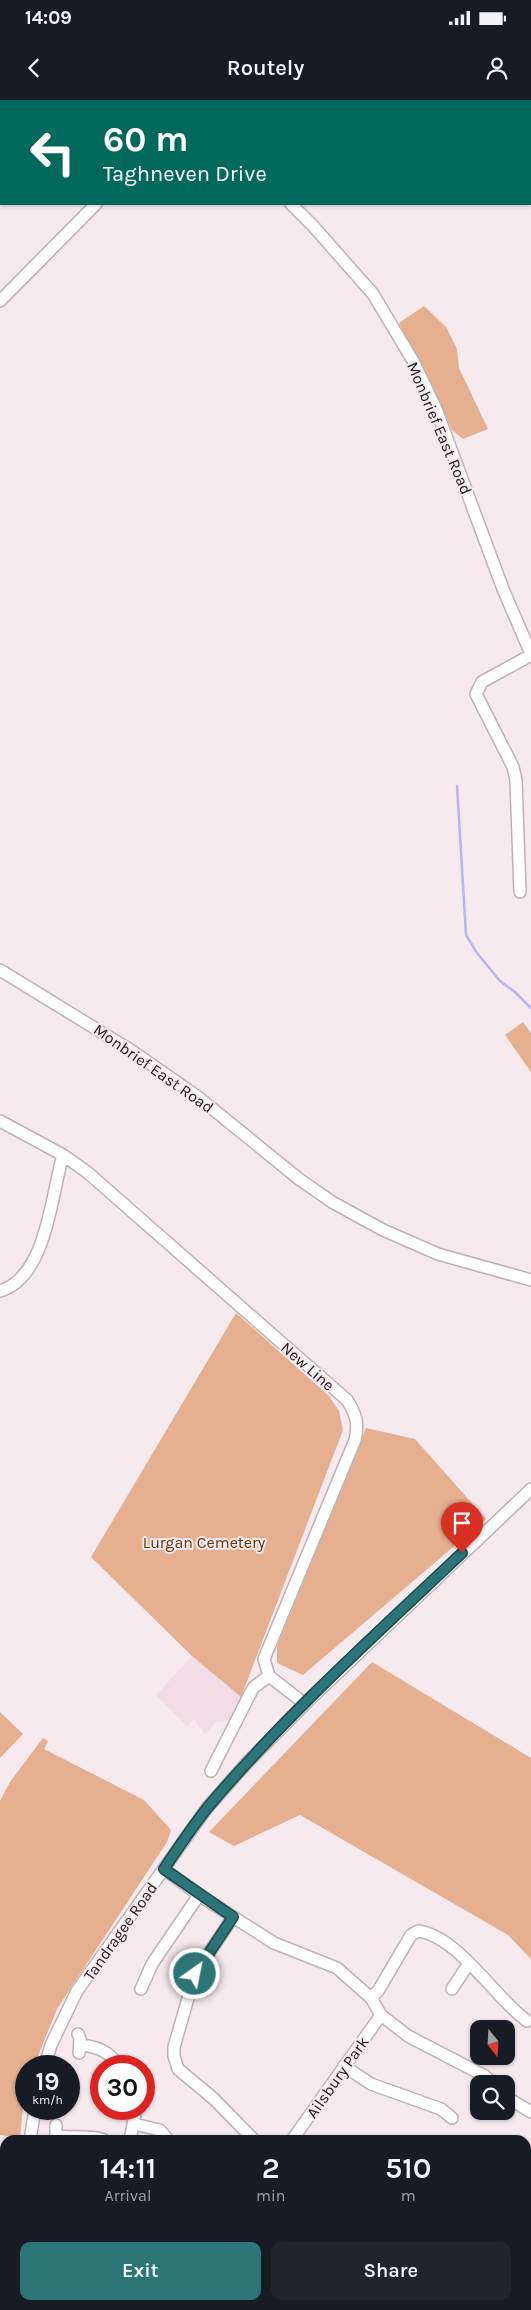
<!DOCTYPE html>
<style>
:root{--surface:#171b24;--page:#20242c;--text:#f1f3f6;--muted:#9ea1a6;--accent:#2b7577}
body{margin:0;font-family:Karla,sans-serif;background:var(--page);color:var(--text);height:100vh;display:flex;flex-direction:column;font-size:19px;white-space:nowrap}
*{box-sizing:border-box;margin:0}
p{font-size:16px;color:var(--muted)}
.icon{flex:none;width:28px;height:28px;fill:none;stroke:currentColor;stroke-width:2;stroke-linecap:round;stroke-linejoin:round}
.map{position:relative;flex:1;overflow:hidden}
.drawer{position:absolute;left:0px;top:2035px;width:531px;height:175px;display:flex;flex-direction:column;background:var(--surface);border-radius:15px 15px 0 0;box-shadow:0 1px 4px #0004}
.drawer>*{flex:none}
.hud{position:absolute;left:0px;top:0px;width:531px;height:105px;box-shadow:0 1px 4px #0004;background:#00695c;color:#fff;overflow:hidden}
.needle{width:32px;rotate:162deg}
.buttons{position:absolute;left:470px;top:1920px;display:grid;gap:10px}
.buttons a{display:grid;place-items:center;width:45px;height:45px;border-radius:10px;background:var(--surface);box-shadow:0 1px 4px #0004;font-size:25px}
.speed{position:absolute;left:15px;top:1955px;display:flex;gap:10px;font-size:25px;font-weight:700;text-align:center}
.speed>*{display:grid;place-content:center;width:65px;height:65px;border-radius:50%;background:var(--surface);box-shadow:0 1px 4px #0004;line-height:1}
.speed small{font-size:12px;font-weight:400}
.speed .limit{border:8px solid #d22;background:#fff;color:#111}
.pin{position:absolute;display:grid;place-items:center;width:42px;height:42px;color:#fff;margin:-51px -21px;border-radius:50% 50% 50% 0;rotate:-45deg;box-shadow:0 0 5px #0007}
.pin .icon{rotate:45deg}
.me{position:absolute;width:55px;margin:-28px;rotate:33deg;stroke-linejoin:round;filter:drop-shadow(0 0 4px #0008)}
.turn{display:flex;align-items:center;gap:18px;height:105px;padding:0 20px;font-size:22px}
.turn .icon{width:65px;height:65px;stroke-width:2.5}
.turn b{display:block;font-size:35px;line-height:42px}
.eta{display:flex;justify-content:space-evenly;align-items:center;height:85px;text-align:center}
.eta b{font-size:30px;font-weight:600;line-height:35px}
.cta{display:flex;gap:10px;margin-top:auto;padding:10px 20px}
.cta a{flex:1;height:58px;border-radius:10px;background:var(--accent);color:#fff;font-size:20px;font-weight:600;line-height:58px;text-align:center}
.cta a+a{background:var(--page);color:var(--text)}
.status{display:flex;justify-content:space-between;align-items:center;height:35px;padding:0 25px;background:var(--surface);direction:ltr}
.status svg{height:14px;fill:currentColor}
header{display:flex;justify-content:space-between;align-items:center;height:65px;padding:0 20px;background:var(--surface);font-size:22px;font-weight:600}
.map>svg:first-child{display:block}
.built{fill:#f2dde6}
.green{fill:#e5af90}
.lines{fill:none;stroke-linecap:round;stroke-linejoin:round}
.stream{stroke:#bab3f7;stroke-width:2.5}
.minor-casing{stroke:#beb2b7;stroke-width:14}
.minor{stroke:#fff;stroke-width:11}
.route-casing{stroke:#1c4c4d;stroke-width:12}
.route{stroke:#2b7577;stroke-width:9}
.labels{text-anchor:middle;stroke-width:4;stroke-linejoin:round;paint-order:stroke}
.street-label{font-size:16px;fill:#1d191b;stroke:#f7eaef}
.park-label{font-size:16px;fill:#6e3200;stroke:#f7eaef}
</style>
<div class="status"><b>14:09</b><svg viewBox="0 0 49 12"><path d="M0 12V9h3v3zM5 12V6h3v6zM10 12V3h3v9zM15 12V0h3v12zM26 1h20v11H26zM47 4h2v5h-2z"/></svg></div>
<header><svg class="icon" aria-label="back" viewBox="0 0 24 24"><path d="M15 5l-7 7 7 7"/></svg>Routely<svg class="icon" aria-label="person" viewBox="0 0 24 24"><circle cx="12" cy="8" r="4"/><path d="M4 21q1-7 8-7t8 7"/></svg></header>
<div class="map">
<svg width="531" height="2210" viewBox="0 0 531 2210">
<rect width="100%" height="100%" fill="#f7eaef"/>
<path class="built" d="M192 1556 241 1597 230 1620 216 1622 205 1634 194 1620 187 1626 156 1595Z
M0 2045 5 2046V2084L1 2083 0 2085Z"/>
<path class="green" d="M424 206 446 227 457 249 459 268 488 329 463 339 452 330 399 223Z
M523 922 531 933V972L505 935Z
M236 1213 329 1296 339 1311 343 1330 241 1597 192 1556 91 1457Z
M366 1328 415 1339 486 1419 303 1575 277 1563V1546Z
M372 1562 531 1658V1859L508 1835 300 1715 234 1746 209 1732Z
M0 1612 23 1634 0 1658Z
M43 1638 48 1641 44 1649 144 1700 171 1730 167 1742 57 1909 34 1966H26C26 1990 22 2013 20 2038L0 2035V1701L10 1682Z"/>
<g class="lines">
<path class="stream" d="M457 686 466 835 477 853 500 881 515 892 531 908"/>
<g class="minor-casing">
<path id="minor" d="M65 0 66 1
M201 1 202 0
M291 104 314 127 373 194 413 261 436 309 503 489 531 554
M0 201 96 104
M520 792 516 680 513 667 476 594 482 582 531 555
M0 870 132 951 198 997 299 1079 332 1102 383 1130 438 1154 531 1180
M0 1021 63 1055 87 1072 347 1300C356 1314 359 1324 355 1340L264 1559 269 1576 305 1604
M0 1191C47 1177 51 1095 63 1055
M211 1671 251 1592 254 1587 269 1576
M164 1769 199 1795 274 1843 337 1868 371 1898 381 1915 408 1936 485 1976 493 1984
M233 1817 195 1874 174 1947V1956L178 1969 214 1999 254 2040
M141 1889 152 1864 199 1795
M452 1889 469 1863
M371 1898 378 1891 411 1835 418 1831C458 1836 495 1898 527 1921
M78 1934 80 1939 79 1953
M81 1945C99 1947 108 1951 119 1966
M45 1966 51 1945 77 1891 207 1708 245 1665 305 1604 531 1389
M344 1966 371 1984 441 2009 452 2018
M506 1997 531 2012
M134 2024 160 2030 168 2040
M56 2025V2036C69 2038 94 2035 104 2040
M30 2040 35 2009
M130 2040 136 2009
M292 2040 381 1915
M0 2144 5 2145
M32 2205 34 2210
M239 2205 248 2210
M408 2205 416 2210
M9 2210 10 2205
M168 2210 172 2205
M276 2210 285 2208"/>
</g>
<use href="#minor" class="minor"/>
</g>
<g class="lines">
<g class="route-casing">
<path id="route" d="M195 1874 233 1817 164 1769C178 1748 192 1727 208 1707 285 1616 375 1535 462 1453"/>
</g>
<use href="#route" class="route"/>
</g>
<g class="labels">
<g class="street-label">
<text transform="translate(440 328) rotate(67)" y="6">Monbrief East Road</text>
<text transform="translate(154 968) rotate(35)" y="6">Monbrief East Road</text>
<text transform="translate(308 1266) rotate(41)" y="6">New Line</text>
<text transform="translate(120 1831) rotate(-55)" y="6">Tandragee Road</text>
<text transform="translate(337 1977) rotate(-55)" y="6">Ailsbury Park</text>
</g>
<g class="park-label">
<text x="204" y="1448">Lurgan Cemetery</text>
</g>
</g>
</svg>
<div class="buttons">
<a><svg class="needle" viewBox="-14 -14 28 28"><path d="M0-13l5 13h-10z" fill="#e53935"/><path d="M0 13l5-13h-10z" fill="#9ea1a6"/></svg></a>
<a><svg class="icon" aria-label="search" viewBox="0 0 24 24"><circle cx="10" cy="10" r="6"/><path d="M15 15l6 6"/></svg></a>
</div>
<div class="speed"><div>19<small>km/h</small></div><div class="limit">30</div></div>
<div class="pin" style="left:462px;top:1453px;background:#d93025"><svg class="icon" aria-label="arrive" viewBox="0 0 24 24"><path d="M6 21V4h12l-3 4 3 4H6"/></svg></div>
<svg class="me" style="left:195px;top:1874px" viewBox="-20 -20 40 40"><circle r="17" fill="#2b7577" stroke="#fff" stroke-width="3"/><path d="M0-11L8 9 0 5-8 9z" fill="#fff"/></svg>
<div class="hud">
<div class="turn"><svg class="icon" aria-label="left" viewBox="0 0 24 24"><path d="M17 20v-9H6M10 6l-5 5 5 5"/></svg><div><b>60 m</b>Taghneven Drive</div></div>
</div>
<section class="drawer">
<div class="eta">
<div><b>14:11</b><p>Arrival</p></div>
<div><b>2</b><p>min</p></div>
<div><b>510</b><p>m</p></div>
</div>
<div class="cta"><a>Exit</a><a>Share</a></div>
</section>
</div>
